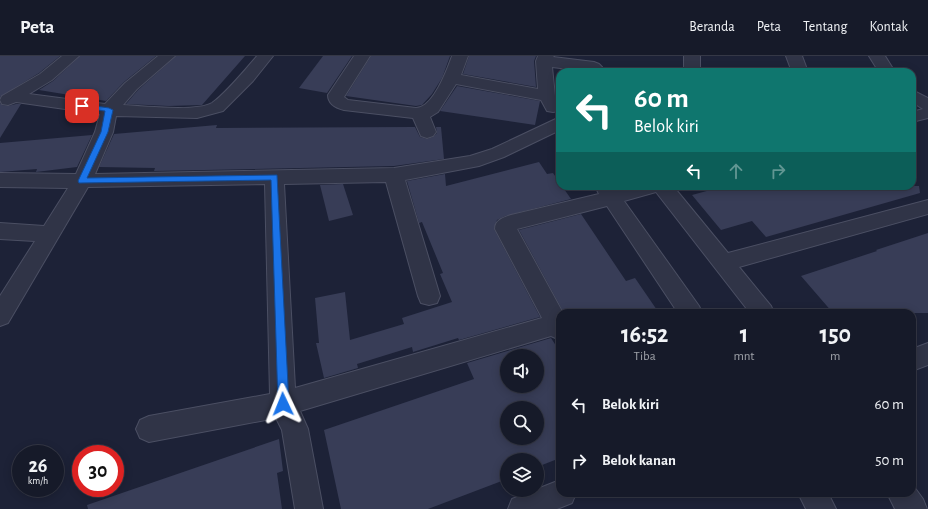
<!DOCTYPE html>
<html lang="id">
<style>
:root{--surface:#161a29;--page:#232735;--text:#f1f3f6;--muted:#9ea1a8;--line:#353846}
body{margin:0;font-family:"Alegreya Sans",sans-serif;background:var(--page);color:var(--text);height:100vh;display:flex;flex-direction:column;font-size:15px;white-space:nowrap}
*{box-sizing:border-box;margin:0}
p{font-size:13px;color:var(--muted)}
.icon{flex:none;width:22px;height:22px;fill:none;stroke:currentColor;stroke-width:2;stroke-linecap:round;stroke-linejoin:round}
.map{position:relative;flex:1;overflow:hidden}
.drawer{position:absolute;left:556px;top:253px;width:360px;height:188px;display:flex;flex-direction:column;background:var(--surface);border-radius:12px;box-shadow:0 2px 10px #0003,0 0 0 1px var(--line)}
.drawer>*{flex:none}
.top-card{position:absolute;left:556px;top:12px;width:360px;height:122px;border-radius:12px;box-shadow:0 2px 10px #0003,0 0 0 1px var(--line);background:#0f766e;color:#fff;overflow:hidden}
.controls{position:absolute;left:500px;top:293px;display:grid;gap:8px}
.controls a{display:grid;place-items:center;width:44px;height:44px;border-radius:50%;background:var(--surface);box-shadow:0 2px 10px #0003,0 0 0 1px var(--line);font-size:20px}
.speed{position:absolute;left:12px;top:389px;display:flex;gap:8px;font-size:20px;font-weight:700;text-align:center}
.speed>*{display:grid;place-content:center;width:52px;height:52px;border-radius:50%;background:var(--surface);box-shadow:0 2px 10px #0003,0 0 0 1px var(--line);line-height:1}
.speed small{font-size:10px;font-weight:400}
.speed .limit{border:6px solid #d22;background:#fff;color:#111}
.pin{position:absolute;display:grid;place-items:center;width:34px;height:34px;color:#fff;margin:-17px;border-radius:8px;box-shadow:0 2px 6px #0006}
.me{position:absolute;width:44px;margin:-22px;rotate:358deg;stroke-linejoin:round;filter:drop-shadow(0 0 3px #0008)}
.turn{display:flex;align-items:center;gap:14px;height:84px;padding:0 12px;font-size:18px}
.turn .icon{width:52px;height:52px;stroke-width:2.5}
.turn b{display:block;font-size:28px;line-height:34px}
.lanes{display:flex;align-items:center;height:38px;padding:0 12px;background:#0003;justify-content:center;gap:20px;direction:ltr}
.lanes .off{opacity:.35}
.eta{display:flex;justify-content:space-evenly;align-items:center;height:68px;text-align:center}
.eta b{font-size:24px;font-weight:600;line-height:28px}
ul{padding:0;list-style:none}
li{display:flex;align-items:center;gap:12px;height:56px;padding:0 12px}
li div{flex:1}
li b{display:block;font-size:15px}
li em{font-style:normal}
header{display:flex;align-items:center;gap:24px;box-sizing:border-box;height:56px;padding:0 20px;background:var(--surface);border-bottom:1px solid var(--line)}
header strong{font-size:19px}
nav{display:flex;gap:22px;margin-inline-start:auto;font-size:14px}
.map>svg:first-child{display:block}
.building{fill:#383d57;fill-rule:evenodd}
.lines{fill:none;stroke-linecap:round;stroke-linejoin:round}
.minor-casing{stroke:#4b4f63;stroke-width:2}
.minor{fill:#303447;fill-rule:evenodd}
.route{fill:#1a73e8;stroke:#114b97}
</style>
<header>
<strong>Peta</strong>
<nav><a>Beranda</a><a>Peta</a><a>Tentang</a><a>Kontak</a></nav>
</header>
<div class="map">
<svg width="928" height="453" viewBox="0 0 928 453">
<rect width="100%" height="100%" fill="#1d2237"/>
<path class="building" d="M0 0H60L39 17 0 41Z
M80 0H156L124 26 106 45 39 34 53 25Z
M176 0H245L202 49 169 50 126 48 138 34Z
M323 0H352L327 37 299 32Z
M371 0H450L442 22 432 38 422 49 416 50 346 40Z
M469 0H536L534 5 536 31 463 18Z
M457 30 540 45 535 69 440 55Z
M0 47 2 49 8 50 16 48H21L0 82Z
M217 69 216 72 415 71 420 81 427 83 433 81 437 77 436 71H441L444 103 394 110 154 115 155 112 99 111 114 78Z
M92 79 77 111 36 116 37 113 0 116V87Z
M539 106 547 118 553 117 560 127V130H562L571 143 505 160 497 164 494 173 540 261 459 284 458 282 413 296 412 291 357 308 358 312 324 322 316 287H319L315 242 345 236 350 284 404 268 402 262 452 246 440 218 443 217 422 166 419 167 407 125 445 118 446 130Z
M343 128 353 159 329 165 320 129Z
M725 130H919L920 137 766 181 752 165 721 174 692 139Z
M581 158 626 225 635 222 659 257H564L519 174Z
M928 177V257H833L801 220 877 195 876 194Z
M551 282 560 296V402L537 411V404H507V423L428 453H341L324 374 474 323 467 307ZM507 300H537V330H507ZM507 352H537V382H507Z
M279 383 283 415 277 417 282 453H88L87 449Z"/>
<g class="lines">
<g class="minor-casing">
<path id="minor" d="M62 0H79L52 24 29 38 105 48 125 27 158 0H175L137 33 123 49C142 50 197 56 212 47 226 37 245 14 257 0H273L253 25 223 55 197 62 116 60 113 76 95 118 394 112 470 100 492 93 560 61V74L504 101 479 110 405 124 440 240 437 247 429 249 421 247 418 240 386 126 284 128 295 332 542 262 495 173C495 164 503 162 511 159L599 138 595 130H613L616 134 629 130H673L728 197 928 144V158L739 211 771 250 774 257H750L656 136 624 145 699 250 702 257H678L607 150 517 173 563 257H560V284L551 280 300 355 308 373 323 453H295L282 374 276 362 149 386 140 382 136 373 140 364 149 360 270 338 265 128 88 131 8 267 0 270V240L35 185 0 183V167L44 170 68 132 0 131V117L76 118 95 76 100 58 16 46 8 49 2 48 0 44 2 40 40 18Z
M354 0H370L344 41 348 44 416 52C433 52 447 14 452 0H468L461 19 538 33 536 5 538 0H554L553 1 594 6 599 8 602 11 599 14 594 16 552 11 555 40 560 49 559 55 553 56 547 55 541 44 456 28 438 56 430 61 436 76 433 80 427 82 421 80 413 62 344 54C336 52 328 48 328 39Z
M684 0H700V16H684Z
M786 0H802L808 16H792Z
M869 0H885L895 16H879Z
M912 34 928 42V62L912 66V56L923 53 912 46Z
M928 287V309L912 315V293Z
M560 424V437H576L572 447 557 453H508L512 443Z
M912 428 923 443 927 453H895L887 437H912Z
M798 437H828L836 453H806Z"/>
</g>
<use href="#minor" class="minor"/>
</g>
<path class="route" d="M82 48 109 52 113 54 108 76 87 122 277 119 289 348 287 351 283 353 280 351 278 348 271 124 79 127 78 125 101 76 105 55 80 52V49Z"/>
</svg>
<div class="controls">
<a><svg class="icon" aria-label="sound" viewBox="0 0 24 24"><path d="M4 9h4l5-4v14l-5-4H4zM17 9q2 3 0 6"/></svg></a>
<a><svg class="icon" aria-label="search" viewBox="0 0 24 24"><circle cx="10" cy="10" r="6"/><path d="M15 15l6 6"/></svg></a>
<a><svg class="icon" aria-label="layers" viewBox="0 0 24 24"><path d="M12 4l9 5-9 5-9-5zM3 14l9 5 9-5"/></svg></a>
</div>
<div class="speed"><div>26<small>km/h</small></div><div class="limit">30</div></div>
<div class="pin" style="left:82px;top:50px;background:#d93025"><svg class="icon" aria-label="arrive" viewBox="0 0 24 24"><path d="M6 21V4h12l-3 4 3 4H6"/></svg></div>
<svg class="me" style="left:283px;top:348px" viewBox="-20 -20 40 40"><path d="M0-17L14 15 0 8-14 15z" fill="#1a73e8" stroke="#fff" stroke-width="4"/></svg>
<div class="top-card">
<div class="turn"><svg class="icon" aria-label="left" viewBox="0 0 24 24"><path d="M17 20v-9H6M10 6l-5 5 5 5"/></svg><div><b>60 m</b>Belok kiri</div></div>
<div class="lanes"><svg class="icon" aria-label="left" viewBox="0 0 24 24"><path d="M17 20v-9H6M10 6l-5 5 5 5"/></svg><svg class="icon off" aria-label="ahead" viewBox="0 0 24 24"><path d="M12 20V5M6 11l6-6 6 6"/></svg><svg class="icon off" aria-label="right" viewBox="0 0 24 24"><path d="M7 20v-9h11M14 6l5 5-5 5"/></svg></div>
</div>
<section class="drawer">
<div class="eta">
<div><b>16:52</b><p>Tiba</p></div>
<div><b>1</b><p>mnt</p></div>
<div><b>150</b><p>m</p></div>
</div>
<ul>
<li><svg class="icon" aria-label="left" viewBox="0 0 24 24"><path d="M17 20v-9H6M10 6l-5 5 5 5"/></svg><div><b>Belok kiri</b></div><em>60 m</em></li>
<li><svg class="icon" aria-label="right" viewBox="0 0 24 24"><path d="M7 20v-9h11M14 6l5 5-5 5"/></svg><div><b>Belok kanan</b></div><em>50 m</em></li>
</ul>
</section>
</div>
